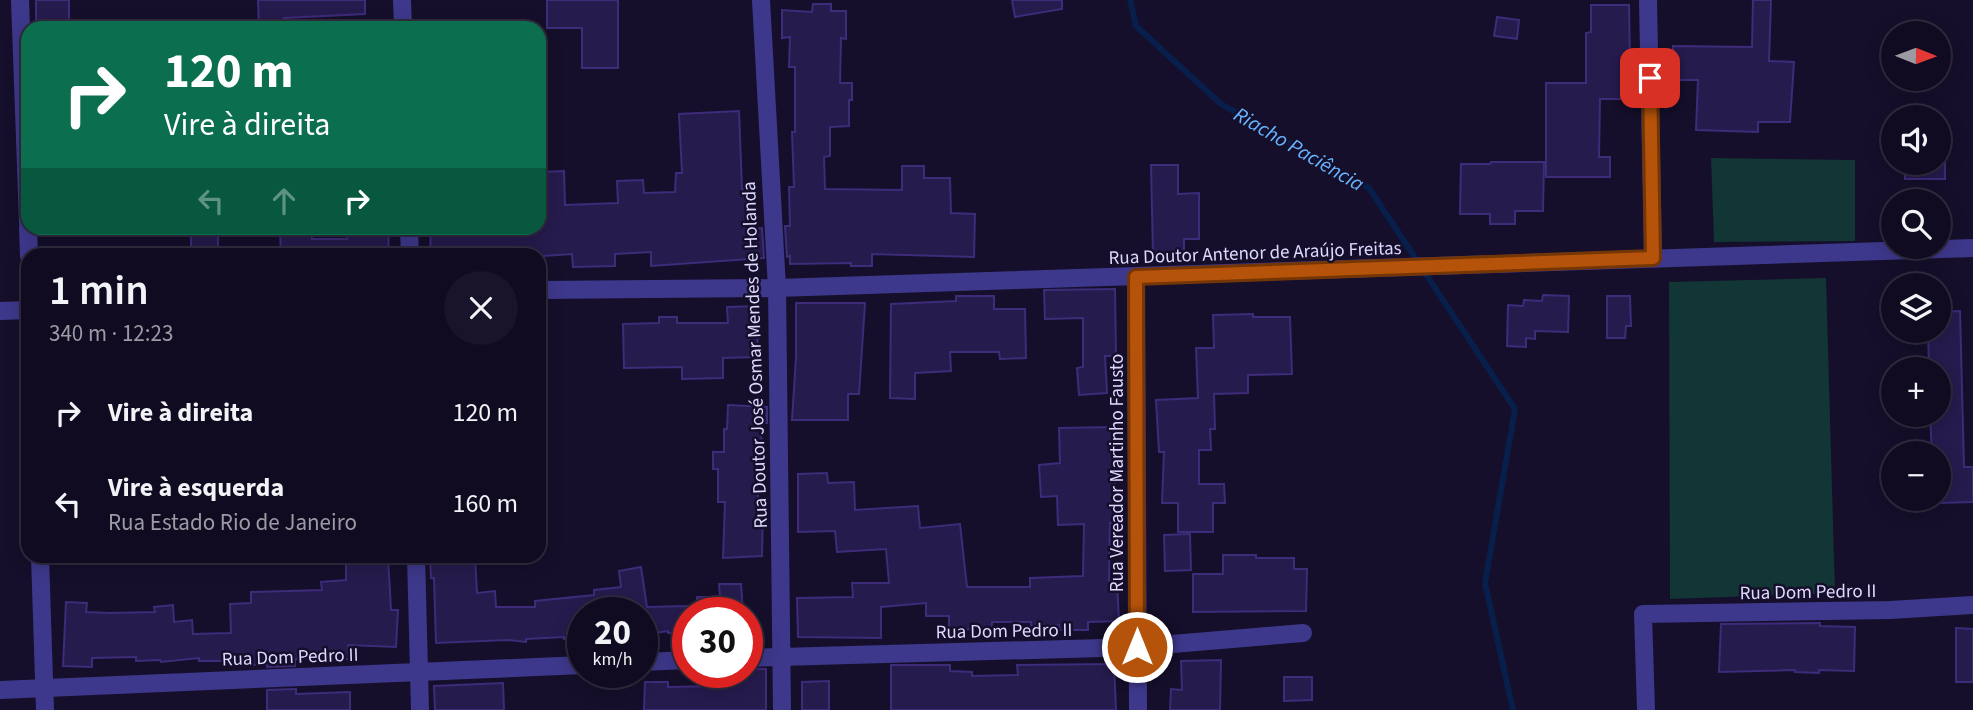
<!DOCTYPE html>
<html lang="pt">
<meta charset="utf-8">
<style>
:root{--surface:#100b20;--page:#191429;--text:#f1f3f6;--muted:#9c9ba5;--line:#302b3e}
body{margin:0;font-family:"Source Sans 3",sans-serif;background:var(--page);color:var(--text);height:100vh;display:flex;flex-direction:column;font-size:26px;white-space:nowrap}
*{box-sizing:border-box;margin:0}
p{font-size:23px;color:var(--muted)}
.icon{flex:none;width:38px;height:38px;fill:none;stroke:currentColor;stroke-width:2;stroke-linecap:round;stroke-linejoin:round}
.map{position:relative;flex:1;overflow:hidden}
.panel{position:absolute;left:21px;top:248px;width:525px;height:315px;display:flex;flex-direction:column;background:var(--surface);border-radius:21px;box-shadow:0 4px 18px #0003,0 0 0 2px var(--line)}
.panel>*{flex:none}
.top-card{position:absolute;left:21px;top:21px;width:525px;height:214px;border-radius:21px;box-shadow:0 4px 18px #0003,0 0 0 2px var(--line);background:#0b6e4f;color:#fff;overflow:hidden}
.needle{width:46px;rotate:91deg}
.fabs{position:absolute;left:1881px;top:21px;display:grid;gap:14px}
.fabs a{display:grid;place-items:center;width:70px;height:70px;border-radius:50%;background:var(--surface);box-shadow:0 4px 18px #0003,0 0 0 2px var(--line);font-size:35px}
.speed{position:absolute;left:567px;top:597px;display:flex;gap:14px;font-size:35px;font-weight:700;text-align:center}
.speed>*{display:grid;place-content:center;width:91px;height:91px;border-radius:50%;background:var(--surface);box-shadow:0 4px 18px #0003,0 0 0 2px var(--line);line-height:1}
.speed small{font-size:18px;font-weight:400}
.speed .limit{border:10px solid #d22;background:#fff;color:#111}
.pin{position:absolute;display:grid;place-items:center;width:60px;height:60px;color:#fff;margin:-30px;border-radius:14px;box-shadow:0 4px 10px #0006}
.me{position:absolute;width:77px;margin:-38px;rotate:0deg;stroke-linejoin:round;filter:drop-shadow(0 0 5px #0008)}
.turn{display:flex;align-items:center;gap:24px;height:147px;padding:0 28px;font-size:32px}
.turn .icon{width:91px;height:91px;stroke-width:2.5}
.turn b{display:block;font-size:49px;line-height:60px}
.lanes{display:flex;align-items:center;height:66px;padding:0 28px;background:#0003;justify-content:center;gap:35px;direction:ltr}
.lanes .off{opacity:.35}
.round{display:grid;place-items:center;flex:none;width:74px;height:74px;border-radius:37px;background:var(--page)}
.head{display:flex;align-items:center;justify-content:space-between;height:119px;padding:0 28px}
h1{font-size:42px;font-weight:600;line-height:52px}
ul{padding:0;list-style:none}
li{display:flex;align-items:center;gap:21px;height:91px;padding:0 28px}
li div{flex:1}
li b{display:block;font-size:26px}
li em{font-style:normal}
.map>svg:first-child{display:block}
.green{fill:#123535}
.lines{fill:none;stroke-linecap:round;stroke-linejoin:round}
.stream{stroke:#081e4b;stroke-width:6}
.building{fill:#261b4d;stroke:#3e2b7a;stroke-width:2}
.minor{stroke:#3e388c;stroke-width:18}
.tertiary{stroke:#3e388c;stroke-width:18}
.route-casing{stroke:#753606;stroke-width:18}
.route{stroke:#b45309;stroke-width:12}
.labels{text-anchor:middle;stroke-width:5;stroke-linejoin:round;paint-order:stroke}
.street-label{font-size:19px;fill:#dfd9ff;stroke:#150f2b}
.water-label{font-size:21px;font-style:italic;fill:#67b4ff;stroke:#150f2b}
</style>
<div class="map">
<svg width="1973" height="710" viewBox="0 0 1973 710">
<rect width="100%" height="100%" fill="#150f2b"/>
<path class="green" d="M1711 158 1855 160V241L1714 242Z
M1826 278 1835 593 1670 599 1669 282Z"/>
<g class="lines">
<path class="stream" d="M1130 0 1136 26 1221 104 1369 188 1515 409 1485 583 1513 710"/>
</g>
<path class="building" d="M36 0H69V23H36Z
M258 0H365V14L284 18V28H259Z
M547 0H618V68H582V28H547Z
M1012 0H1062V9L1015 17Z
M1753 0H1771L1769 61 1794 62 1790 122H1758V132L1696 130 1698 80H1673V46L1752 47Z
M813 4H831V11H846V39L841 38 840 83H852V100H849V126L830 127V156L824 157 825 189 902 190V166H924V178H950L951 213 975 214 974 257 872 254V266H851V263L790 264V256L787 257 785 226H790L789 187H794L792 132H795V67H789L790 37 782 38V10L812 12Z
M1591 5H1629L1630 63H1628V99H1600L1599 157H1610V177H1546V83H1586V33L1591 32Z
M1497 17 1519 20 1517 39 1494 36Z
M739 111 742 189 749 190V229L762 228 764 258 651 266V252L615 254V266L573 267 572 254 543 256H430L431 228 467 230V228H541L539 202H543L542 172 564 171 565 205 618 203 617 181 643 180 644 193 675 192 676 173H682L679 114Z
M1491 162H1544L1543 211H1515V224H1490V214H1460L1461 164H1490Z
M1905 163H1945V179H1905Z
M1151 165H1178V194L1199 193V239H1184V252L1153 253Z
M280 228H311L312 239H347L348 228H389L388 256H281Z
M191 232H218V256H191Z
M1115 289 1116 356H1105L1107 393 1079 395 1077 368 1083 367V318L1045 319 1044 290Z
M1543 295 1569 296 1568 332 1535 331V339L1526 338V347L1507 346 1508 305 1523 306 1524 300 1542 301Z
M956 296H994V309H1025L1026 358 1000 359 999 352H950L951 371 915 373V399L890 398 891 304 956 301Z
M1607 296H1630L1631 326H1626L1625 338H1607Z
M796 303H865L859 394H848V420H792L796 357Z
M757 306 758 357 723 358V378L682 379V367L624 368 623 324 659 323V317H677V323H728L727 307Z
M1960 311 1964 467H1973V502L1939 503V453H1932L1930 415H1939V369H1929L1928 331H1939V312Z
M1253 314V317H1290L1292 374 1248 375V393L1214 394 1215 429H1210L1211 450H1199V484H1224L1225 503H1213V532H1178V503H1162L1164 452H1159L1156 400 1198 398 1196 348H1214L1213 315Z
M728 405 767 407V423H761L762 467H758V509L763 510 762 556 723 558 725 502H718V469H713V452H724V429H727Z
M1114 427 1112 454 1118 523H1110L1109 581H1117L1119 621 1088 622V630H1059V625L1031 626V622H992V627L949 631V616H926V603L881 607V638L798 637 797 598 853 597 852 583H889L886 549 837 552 835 531 798 532V474L827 473 828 483 854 482 855 510 918 506 920 528 960 524 967 587H1030V578L1083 576 1084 524 1058 525 1057 496 1041 497 1039 465 1060 463 1059 428Z
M1190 534 1191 570 1165 571 1164 535Z
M1223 555H1256V558H1294V569H1307L1306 611 1193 612V574H1223Z
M346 556H388L391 610H398L396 647 348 645 349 659H295V666L267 667V664L233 666 232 661H199V658L161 662 160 660 136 661V657L92 658V667L63 666 66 602 87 603 86 612 110 613 155 612 154 607 173 605 174 622 192 620 193 634 231 633 230 604 251 603V592L322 590 321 582 346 580Z
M430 556H475L477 593 495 591 496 607H535V601L594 595V590L621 587 619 571 641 567 647 607 688 606V633H668V631L642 635V612H580L581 639H564V637L526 639V642L507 640 436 643 434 578H431Z
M719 584H741L743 612H697V597H720Z
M1820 623V626L1855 627 1854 671 1819 670V673L1795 672V670L1719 672 1721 624Z
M1956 628 1973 629V682H1956Z
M1221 660 1220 710H1170L1171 689 1182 690 1181 661Z
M1114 664 1116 710H891V665H950V671L972 672V676L1018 675 1017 665Z
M747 669H766V710H644L645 682H668V687L716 686 715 672H747Z
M1284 677H1312V700L1284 701Z
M829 681V710H802V682Z
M503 683 504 710H435L434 686Z
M296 689V694L350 692V710H267V690Z"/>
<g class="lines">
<path class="minor" d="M20 0 28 222
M402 0 403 28
M1648 0 1653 258
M28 228 29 256
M409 228 410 256
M1136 277 1138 710
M539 290 777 288 1973 248
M0 311 28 310
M40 556 45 710
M416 556 420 710
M747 658 1137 647 1303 633
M642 662 688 660
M0 690 583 665
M1646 710 1643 614 1890 610 1973 605"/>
<path class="tertiary" d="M761 0 777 288 782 710"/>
</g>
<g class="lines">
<g class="route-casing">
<path id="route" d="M1137 647 1136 277 1653 258 1650 78"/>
</g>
<use href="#route" class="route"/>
</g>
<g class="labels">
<g class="street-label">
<text transform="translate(1255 252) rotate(-2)" y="7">Rua Doutor Antenor de Araújo Freitas</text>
<text transform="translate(754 355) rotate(-92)" y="7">Rua Doutor José Osmar Mendes de Holanda</text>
<text transform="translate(1116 473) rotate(-90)" y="7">Rua Vereador Martinho Fausto</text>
<text transform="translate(1808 591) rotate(-1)" y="7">Rua Dom Pedro II</text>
<text transform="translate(1004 630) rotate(-1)" y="7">Rua Dom Pedro II</text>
<text transform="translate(290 656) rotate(-2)" y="7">Rua Dom Pedro II</text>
</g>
<g class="water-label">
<text transform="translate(1299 149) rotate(30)" y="7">Riacho Paciência</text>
</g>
</g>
</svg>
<div class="fabs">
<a><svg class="needle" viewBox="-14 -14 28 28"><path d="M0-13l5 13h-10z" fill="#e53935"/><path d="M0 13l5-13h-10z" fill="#9c9ba5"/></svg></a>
<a><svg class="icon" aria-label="sound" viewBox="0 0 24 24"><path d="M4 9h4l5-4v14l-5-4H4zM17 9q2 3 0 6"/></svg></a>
<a><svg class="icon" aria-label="search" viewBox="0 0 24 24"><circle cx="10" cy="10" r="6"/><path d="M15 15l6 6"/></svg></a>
<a><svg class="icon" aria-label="layers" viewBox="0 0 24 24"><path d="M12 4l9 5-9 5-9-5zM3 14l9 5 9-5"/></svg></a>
<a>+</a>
<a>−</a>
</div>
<div class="speed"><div>20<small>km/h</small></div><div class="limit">30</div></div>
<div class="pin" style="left:1650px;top:78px;background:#d93025"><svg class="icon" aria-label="arrive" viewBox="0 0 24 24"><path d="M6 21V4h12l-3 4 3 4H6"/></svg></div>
<svg class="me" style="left:1137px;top:647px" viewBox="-20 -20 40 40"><circle r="17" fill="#b45309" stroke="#fff" stroke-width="3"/><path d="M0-11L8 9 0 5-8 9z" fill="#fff"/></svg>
<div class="top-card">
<div class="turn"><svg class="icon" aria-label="right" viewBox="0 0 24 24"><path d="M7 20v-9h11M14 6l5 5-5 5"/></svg><div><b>120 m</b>Vire à direita</div></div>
<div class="lanes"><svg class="icon off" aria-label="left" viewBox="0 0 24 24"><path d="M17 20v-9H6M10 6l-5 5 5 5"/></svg><svg class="icon off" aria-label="ahead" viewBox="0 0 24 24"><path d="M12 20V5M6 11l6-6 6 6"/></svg><svg class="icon" aria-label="right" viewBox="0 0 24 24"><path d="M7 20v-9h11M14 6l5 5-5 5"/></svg></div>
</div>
<section class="panel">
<div class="head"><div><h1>1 min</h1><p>340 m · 12:23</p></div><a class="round"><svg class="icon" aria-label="close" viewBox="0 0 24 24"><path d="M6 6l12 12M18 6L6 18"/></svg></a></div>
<ul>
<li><svg class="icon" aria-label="right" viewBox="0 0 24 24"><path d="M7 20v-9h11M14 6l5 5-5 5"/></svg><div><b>Vire à direita</b></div><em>120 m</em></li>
<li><svg class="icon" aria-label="left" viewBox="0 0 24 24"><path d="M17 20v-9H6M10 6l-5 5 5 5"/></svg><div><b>Vire à esquerda</b><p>Rua Estado Rio de Janeiro</p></div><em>160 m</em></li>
</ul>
</section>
</div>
